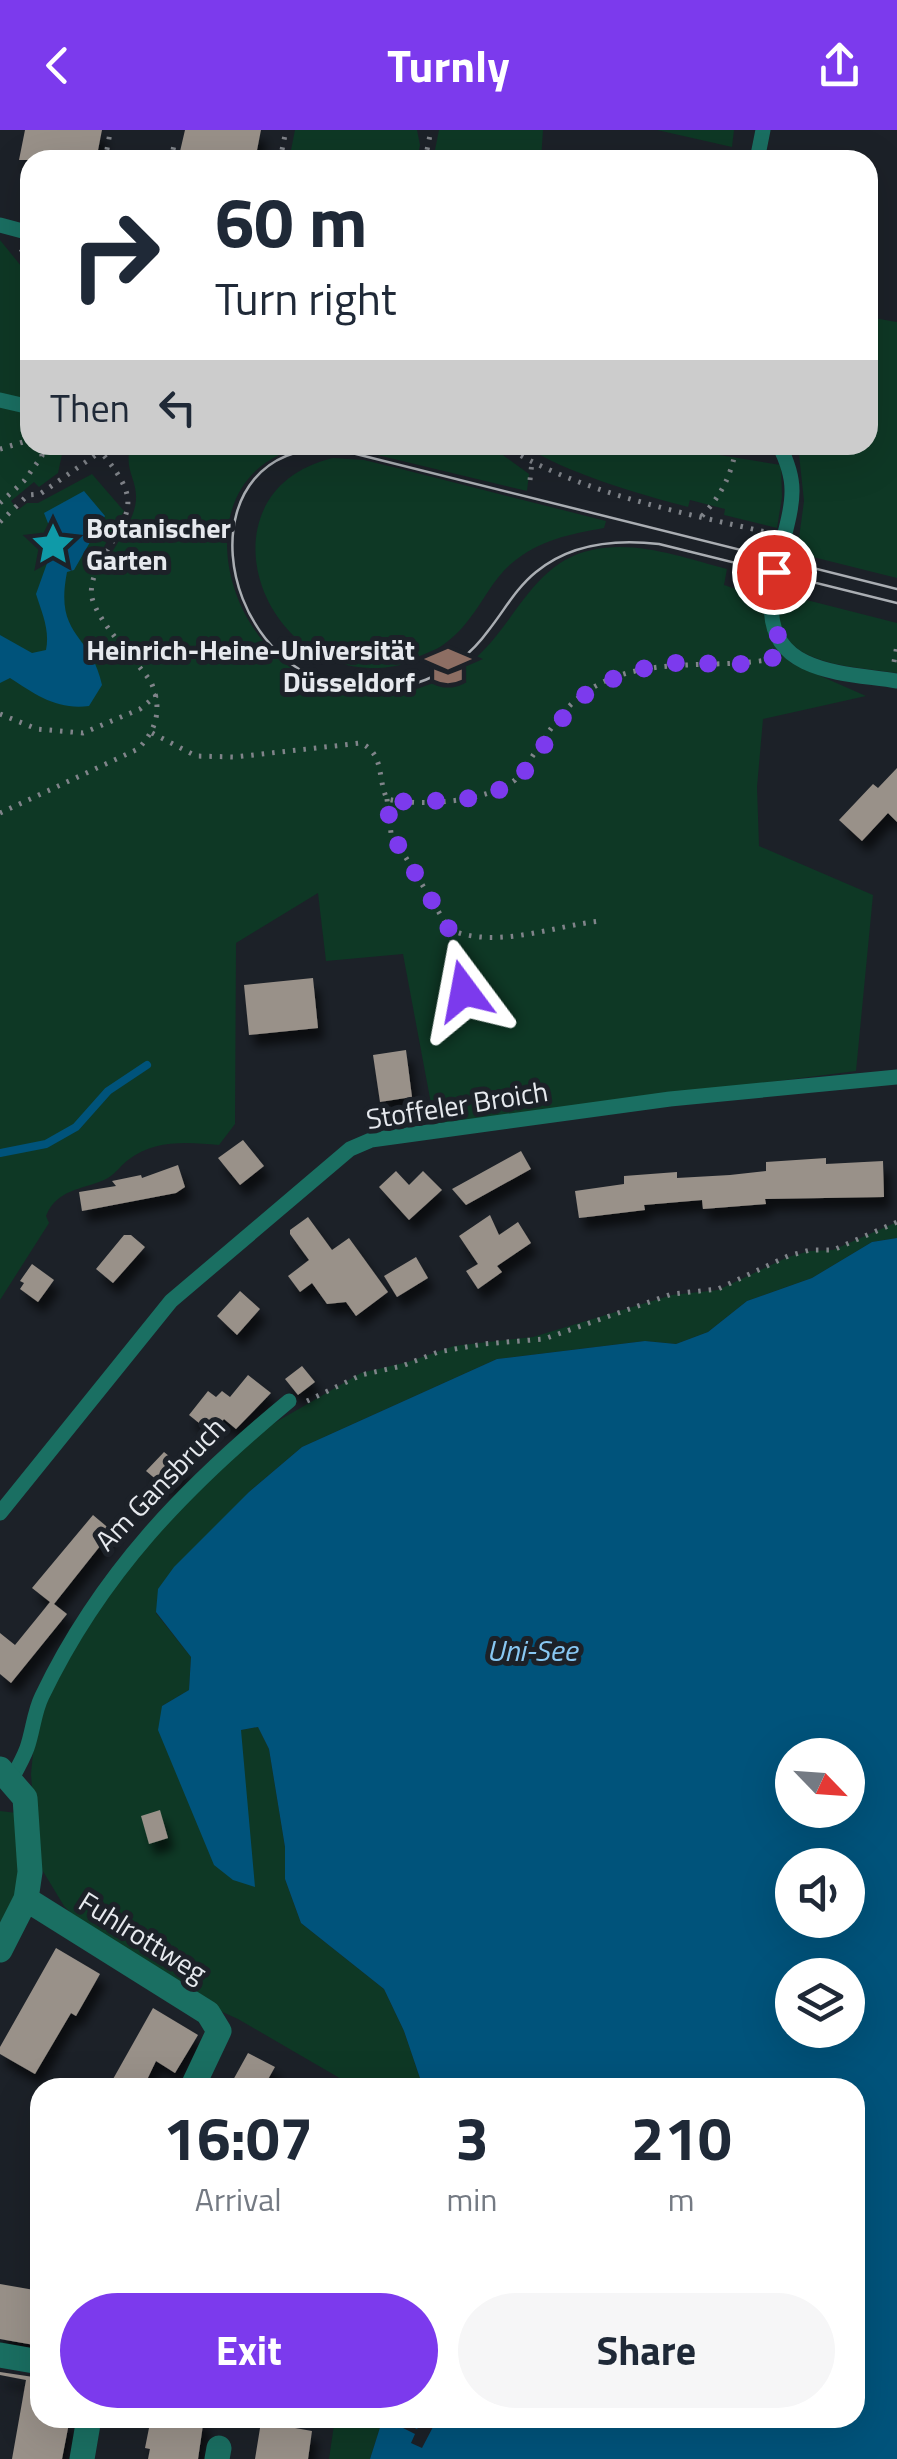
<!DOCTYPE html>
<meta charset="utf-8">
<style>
:root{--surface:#fff;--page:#f6f6f7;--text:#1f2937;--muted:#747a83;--accent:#7c3aed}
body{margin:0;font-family:"Titillium Web",sans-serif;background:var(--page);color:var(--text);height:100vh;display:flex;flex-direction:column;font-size:38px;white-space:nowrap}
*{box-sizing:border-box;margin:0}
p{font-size:32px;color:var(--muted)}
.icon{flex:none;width:55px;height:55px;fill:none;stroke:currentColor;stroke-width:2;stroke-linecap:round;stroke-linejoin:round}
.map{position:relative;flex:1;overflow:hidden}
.details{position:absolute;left:30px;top:1948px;width:835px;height:350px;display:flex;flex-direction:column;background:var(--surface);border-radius:30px;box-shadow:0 10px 40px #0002}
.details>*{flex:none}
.hud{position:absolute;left:20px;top:20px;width:858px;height:305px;border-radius:30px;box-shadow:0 10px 40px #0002;background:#fff;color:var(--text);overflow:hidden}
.needle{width:65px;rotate:115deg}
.controls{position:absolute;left:775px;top:1608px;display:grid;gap:20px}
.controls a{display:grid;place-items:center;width:90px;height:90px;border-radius:50%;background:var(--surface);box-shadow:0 10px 40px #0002;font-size:50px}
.pin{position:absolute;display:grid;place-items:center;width:85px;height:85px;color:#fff;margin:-42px;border:5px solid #fff;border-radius:50%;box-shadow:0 2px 10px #0007}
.me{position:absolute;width:110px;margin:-55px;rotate:347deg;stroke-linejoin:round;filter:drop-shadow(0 0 8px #0008)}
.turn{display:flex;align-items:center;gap:35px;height:210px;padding:0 30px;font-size:45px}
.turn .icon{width:130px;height:130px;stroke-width:2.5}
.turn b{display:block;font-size:70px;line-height:85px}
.then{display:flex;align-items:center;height:95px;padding:0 30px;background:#0003;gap:20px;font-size:38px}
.eta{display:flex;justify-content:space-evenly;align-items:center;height:170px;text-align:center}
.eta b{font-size:60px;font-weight:700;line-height:70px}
.button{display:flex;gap:20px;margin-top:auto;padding:20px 30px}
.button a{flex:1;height:115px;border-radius:60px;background:var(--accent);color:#fff;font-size:40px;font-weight:700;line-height:115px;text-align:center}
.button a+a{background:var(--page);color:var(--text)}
header{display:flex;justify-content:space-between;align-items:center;height:130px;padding:0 30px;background:var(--accent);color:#fff;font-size:45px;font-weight:700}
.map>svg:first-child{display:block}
.green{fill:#0e3825}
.water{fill:#00537b;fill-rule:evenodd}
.pier{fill:#1c2128}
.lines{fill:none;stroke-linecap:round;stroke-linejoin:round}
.stream{stroke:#00537b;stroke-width:8}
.building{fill:#999189;filter:url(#shadow)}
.path{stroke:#80848a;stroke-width:5;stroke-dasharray:2.5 8;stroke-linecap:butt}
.lane{stroke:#1a6f62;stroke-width:15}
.street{stroke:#1a6f62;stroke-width:25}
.tram{stroke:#aaaeb3;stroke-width:2.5}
.route{stroke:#7c3aed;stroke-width:18;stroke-dasharray:0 32.4}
.labels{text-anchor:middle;stroke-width:10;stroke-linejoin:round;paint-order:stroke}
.poi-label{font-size:28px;font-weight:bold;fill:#e6e9ee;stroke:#1c2128;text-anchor:start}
.street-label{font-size:28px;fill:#e6e9ee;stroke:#1c2128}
.water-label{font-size:30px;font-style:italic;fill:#89c8f3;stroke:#1c2128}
</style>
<header><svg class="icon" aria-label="back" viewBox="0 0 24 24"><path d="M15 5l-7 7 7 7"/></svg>Turnly<svg class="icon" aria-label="share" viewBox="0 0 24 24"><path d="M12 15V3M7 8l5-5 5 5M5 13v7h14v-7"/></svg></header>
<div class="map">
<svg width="897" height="2329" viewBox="0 0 897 2329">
<defs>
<filter id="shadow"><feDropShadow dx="6" dy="11" stdDeviation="5" flood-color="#0009"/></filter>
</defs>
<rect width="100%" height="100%" fill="#1c2128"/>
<path class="green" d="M295 0H417L420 15 417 30H289Z
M439 0H543L541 30H433Z
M657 0H734L732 17Z
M0 110 30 147V315H64L58 343 39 357 34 352 11 371 18 380 27 373H38L92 344 124 381 91 440H101C112 420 135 392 136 369 137 348 123 339 131 315H316C169 331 217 554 366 566 387 568 405 563 425 556 442 550 458 543 472 531 514 497 532 432 592 420 637 410 684 428 727 439L724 455 765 469 769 505 791 533 866 566 763 589 757 657 759 716 873 765 856 941 435 995 403 824 326 831 318 763 236 813 235 994 219 1015C189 1012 154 1009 128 1030 120 1036 114 1046 104 1050 81 1060 57 1059 46 1086L49 1093 0 1170Z
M868 187 897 192V448L797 423 804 371 798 315H868Z
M336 315H489L529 344 527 361Z
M524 315H658L781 335 782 367 777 398 724 385 725 379 690 370 688 377C642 365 562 342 524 315Z
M333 328 364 330 401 339 606 391 604 398C570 404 539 410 512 433 494 448 484 470 470 488 449 517 415 536 379 538 256 544 198 360 333 328Z
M783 464 897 493V543C862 537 796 537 781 498 777 488 778 475 777 465Z
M897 1092V1108L872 1112 812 1148 747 1171 708 1202 676 1214 645 1211 497 1229 302 1317 249 1362 156 1483 191 1527 189 1560 162 1576 241 1600 258 1597 269 1619 285 1717V1749L301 1793 384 1859 404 1901 423 1957H355L238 1889 207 1875 90 1802 64 1776 41 1738 33 1671 31 1644 35 1602 46 1568 128 1429 264 1299 361 1243 408 1232 454 1216 533 1207 672 1165 718 1160 788 1127 810 1121 833 1120Z
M0 1681 17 1683 18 1765 0 1804Z
M335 2288H383L370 2329H329Z"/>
<path class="water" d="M84 361 105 386 74 440 67 442C54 508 91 502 102 555L89 576C57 580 36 565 10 548L0 553V505L32 523 46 520C50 500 42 483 36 464L55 411 44 383Z
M897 1108V2329H370L383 2288H855V1958L423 1957 404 1901 384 1859 301 1793 285 1749V1717L269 1619 258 1597 241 1600 255 1757 233 1750 214 1735 158 1600 162 1576 189 1560 191 1527 156 1482 158 1459 174 1437 249 1362 302 1317 497 1229 645 1211 676 1214 708 1202 747 1171 812 1148 872 1112ZM792 1625H848V1680H792ZM792 1735H848V1790H792ZM792 1845H848V1900H792Z"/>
<path class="pier" d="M383 2288H394L417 2299 422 2292 433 2297 422 2318 411 2313 415 2304Z"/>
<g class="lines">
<path class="stream" d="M0 1023 46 1014 76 997 108 961 147 935"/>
</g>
<path class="building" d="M25 0H102L96 30H19Z
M185 0H261L255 30H178Z
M897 638V692L888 683 862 711 839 690 873 654 878 658Z
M313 848 318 898 249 905 244 855Z
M406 920 412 967 380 972 373 925Z
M243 1010 264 1036 240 1055 218 1028Z
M521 1021 531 1039 466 1075 452 1059Z
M826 1028V1034L883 1031 884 1067 765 1069 766 1074 703 1079 702 1070 644 1075 645 1080 579 1088 575 1061 624 1054V1046L677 1042V1048L730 1045 766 1041V1032Z
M178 1035 185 1057 176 1063 82 1081 79 1062 116 1056 112 1051 141 1045 142 1048Z
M396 1041 409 1055 423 1041 442 1060 409 1090 379 1057Z
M490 1085 499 1105 518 1092 531 1113 497 1136 502 1142 478 1159 466 1141 478 1134 459 1106Z
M308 1087 332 1120 349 1108 388 1162 356 1186 346 1172 327 1174 312 1153 300 1162 288 1146 309 1130 290 1104V1100Z
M124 1105H131L145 1117 113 1153 96 1139Z
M416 1127 428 1148 397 1167 384 1146Z
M32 1134 54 1150 38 1172 20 1159 24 1153 20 1151Z
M240 1161 260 1179 237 1205 217 1186Z
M302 1236 315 1252 298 1265 285 1249Z
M248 1245 271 1263 236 1299 224 1289 220 1294 217 1292 209 1301 189 1285 208 1261 216 1267 222 1261 230 1267Z
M164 1322 185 1339 164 1356 146 1341Z
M93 1385 112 1401 54 1474 67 1484 11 1553 0 1544V1503L15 1515 50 1472 32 1458Z
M160 1680 168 1708 149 1714 141 1686Z
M56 1818 100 1844 76 1886 71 1883 35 1944 0 1924V1917Z
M153 1878 198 1905 175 1943 156 1931 143 1958H108Z
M248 1923 275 1937 263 1958H243L232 1952Z
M0 2154 40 2161V2216L0 2209Z
M0 2242 40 2248V2288H70L62 2329H12L26 2250 0 2245Z
M151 2288H204L198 2329H148L150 2319 145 2318Z
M261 2292 312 2301 308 2329H255Z"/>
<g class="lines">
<path class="path" d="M105 30 110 3
M171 30 174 15
M280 30 286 0
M425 30 431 0
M21 119 30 133
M503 315C576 362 682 383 766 402
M0 319 30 310
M530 350 532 332
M0 373 24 351 42 326 40 315
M702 386C723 363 731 345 737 315
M0 392 28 365 40 364 110 315
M894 532 897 515
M0 584 37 599 83 603 140 579 157 565
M152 603 196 626 235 627 361 613C385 625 377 648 387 669 422 677 485 672 515 650 536 625 552 590 577 569 633 522 707 541 773 529
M387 669 391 703 449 799 464 861
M0 683 138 619C158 598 162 578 151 552 135 529 99 494 92 468 90 458 93 447 98 438 129 378 147 375 95 315
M449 799C494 820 553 796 600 791
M307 1271 361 1245 402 1236 438 1222 483 1214 544 1209 672 1164 718 1159 788 1126 810 1120H833L897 1092"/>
<path class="lane" d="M757 30 763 0
M0 95 30 103
M0 270 30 277
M779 315C786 329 792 344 792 360 793 411 737 500 805 532 832 545 867 546 897 551
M0 1383 171 1171 350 1019 371 1010 670 969 897 947
M10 1652C16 1641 23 1629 27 1618 33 1601 34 1582 42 1566 101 1443 185 1357 289 1271"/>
<path class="street" d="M0 1639 25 1668 30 1742 26 1769 0 1820
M26 1769 208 1883 219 1901 192 1958
M0 2225 40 2232
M82 2329 89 2288
M217 2329 219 2318"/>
<path class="tram" d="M897 459 336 319C185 310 208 532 347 558 401 568 456 545 488 501 504 481 516 458 536 442 571 413 616 409 659 414L897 473"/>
</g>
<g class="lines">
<path class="route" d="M464 861 449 799 391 703 387 669C407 674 428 671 448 670 467 669 485 667 501 659 545 639 551 576 608 551 629 542 652 535 675 533 705 531 766 543 786 518L776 502 774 442"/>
</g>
<defs>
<g id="sight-bare" transform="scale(3.45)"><path d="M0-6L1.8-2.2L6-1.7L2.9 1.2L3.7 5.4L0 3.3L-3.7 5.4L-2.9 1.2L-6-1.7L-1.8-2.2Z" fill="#0f9aa8" stroke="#1c2128" stroke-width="2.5" paint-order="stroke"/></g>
<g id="university-bare" transform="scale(3.45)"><path d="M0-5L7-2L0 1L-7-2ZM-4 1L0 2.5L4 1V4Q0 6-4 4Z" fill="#8d6e63" stroke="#1c2128" stroke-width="2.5" paint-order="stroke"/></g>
</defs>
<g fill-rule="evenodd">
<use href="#sight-bare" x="53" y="414"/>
<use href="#university-bare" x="448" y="536"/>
</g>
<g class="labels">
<g class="poi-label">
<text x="86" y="408">Botanischer<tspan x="86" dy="32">Garten</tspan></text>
<text x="415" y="530" text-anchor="end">Heinrich-Heine-Universität<tspan x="415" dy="32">Düsseldorf</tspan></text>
</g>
<g class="street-label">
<text transform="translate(457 975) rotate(-9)" y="10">Stoffeler Broich</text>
<text transform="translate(160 1354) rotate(-46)" y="10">Am Gansbruch</text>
<text transform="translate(143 1807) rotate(32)" y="10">Fuhlrottweg</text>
</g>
<g class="water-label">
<text x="532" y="1531">Uni-See</text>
</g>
</g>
</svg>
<div class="controls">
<a><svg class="needle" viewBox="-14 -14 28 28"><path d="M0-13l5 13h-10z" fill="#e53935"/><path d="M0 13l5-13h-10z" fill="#747a83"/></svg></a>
<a><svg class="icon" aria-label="sound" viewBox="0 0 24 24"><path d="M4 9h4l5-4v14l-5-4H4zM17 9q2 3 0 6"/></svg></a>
<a><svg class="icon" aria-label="layers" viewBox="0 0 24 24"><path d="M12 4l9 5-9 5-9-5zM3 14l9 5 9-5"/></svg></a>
</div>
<div class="pin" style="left:774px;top:442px;background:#d93025"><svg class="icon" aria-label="arrive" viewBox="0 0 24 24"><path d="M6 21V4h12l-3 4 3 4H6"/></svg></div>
<svg class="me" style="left:464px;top:861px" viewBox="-20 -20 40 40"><path d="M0-17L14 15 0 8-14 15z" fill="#7c3aed" stroke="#fff" stroke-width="4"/></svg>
<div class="hud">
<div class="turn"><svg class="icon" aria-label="right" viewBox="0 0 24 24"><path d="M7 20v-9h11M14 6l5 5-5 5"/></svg><div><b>60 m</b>Turn right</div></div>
<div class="then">Then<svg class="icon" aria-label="left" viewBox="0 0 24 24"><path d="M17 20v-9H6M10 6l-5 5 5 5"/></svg></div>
</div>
<section class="details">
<div class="eta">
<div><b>16:07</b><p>Arrival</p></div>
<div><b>3</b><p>min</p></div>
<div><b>210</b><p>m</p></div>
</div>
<div class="button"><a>Exit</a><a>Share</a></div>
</section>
</div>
